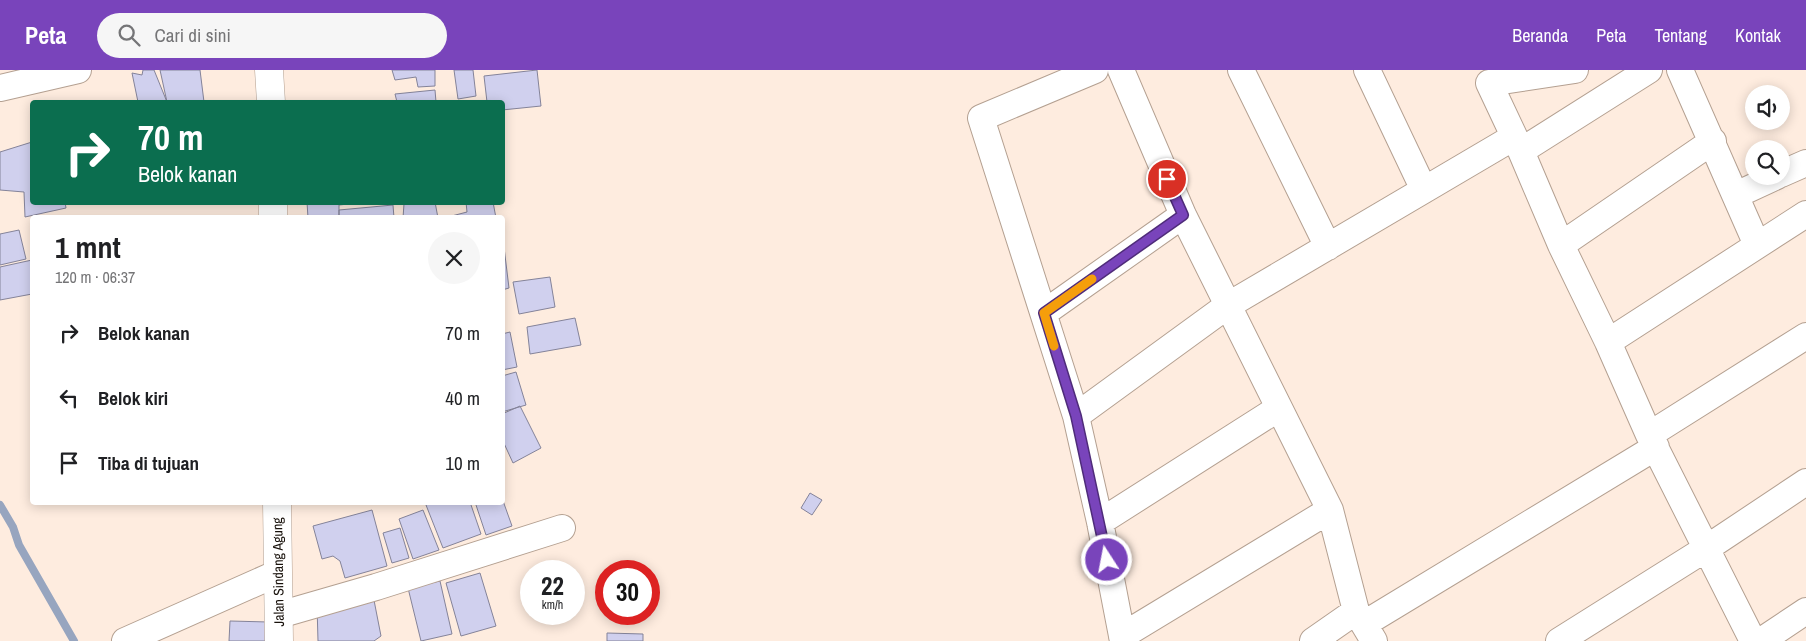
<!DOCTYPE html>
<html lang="id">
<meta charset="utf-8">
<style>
:root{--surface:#fff;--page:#f6f6f6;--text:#202124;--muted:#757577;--accent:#7944bb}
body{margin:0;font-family:"Archivo Narrow",sans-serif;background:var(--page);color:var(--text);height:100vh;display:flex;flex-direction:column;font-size:19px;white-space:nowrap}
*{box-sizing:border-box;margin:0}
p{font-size:16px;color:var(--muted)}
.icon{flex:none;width:28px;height:28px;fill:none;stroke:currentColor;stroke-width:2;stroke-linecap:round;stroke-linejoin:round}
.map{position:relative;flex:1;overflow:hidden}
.details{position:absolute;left:30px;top:145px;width:475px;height:290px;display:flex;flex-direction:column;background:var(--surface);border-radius:5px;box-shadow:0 2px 12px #0003}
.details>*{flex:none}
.guide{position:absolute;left:30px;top:30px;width:475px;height:105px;border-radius:5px;box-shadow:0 2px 12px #0003;background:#0b6e4f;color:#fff;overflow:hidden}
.fabs{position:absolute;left:1745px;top:15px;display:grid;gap:10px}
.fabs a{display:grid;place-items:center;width:45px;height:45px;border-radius:50%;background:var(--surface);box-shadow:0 2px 12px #0003;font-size:25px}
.speed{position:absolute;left:520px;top:490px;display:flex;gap:10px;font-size:25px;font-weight:700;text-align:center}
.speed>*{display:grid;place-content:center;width:65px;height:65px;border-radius:50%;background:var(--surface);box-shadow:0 2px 12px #0003;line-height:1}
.speed small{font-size:12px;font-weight:400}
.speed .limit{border:8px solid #d22;background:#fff;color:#111}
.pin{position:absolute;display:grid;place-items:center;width:42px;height:42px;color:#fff;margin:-21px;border:2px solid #fff;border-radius:50%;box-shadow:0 1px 5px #0007}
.me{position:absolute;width:55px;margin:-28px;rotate:349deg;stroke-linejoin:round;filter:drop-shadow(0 0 4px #0008)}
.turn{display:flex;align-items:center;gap:18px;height:105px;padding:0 25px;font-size:22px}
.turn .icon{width:65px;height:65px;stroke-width:2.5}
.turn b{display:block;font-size:35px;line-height:42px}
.round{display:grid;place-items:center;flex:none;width:52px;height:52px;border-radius:26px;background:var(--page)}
.headline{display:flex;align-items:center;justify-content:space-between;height:85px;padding:0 25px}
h1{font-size:30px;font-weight:700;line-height:38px}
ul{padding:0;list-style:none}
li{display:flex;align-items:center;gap:15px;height:65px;padding:0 25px}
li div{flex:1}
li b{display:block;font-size:19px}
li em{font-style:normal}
header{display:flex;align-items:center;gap:30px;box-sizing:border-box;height:70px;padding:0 25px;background:var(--accent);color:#fff}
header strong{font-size:24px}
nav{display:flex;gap:28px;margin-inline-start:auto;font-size:18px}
.search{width:350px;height:45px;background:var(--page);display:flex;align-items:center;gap:12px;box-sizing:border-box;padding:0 18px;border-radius:28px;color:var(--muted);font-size:19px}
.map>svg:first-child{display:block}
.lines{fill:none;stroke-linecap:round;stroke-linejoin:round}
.stream{stroke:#97a5bf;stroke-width:8}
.building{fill:#d0d0ee;stroke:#848399}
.street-casing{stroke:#b4a091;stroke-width:28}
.primary-casing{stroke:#b4a091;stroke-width:29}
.street{stroke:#fff;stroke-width:26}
.primary{stroke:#fff;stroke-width:28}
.route-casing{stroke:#4f2c7a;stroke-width:12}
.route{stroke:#7944bb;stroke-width:9}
.slow{stroke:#f59e0b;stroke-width:9}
.labels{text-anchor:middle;stroke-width:4;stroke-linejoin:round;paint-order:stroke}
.street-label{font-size:14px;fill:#19120c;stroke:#fff}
</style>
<header>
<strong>Peta</strong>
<div class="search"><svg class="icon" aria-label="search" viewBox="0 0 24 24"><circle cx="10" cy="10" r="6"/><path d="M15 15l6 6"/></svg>Cari di sini</div>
<nav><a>Beranda</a><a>Peta</a><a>Tentang</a><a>Kontak</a></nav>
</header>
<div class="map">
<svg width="1806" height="571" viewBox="0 0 1806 571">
<rect width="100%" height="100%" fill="#feecdf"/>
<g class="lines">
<path class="stream" d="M0 435 13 457 19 475 74 571"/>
</g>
<path class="building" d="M143 0H154L167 32H138L132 3 142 5Z
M160 0H200L204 32H167Z
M392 0H435V16L418 17 416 7 395 10Z
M454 0H473L476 26 458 29Z
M537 0 541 36 502 40V32H487L484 6Z
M435 20 436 32H397L395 24Z
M32 72V132H65L66 138 25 147 24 122 0 120V82Z
M307 132H339V148H308Z
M339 132H367L339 135Z
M416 132H435L438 148H403L404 134Z
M466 132H493L496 148H444L467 142Z
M393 135 394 148H339V140Z
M19 160 26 189 0 195V164Z
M503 169 509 218 502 220V170Z
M32 190V224L0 230V197Z
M550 207 555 237 519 244 513 212Z
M575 248 581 275 530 284 527 257Z
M510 262 517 297 502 300V264Z
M516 302 526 335 502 342V306Z
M520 336 541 378 513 393 502 369V344Z
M810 423 822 430 812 445 801 438Z
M502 428 512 456 486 465 475 432H502Z
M432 432H470L481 464 443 478 426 435Z
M372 440 387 496 345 508 340 491 333 486 322 489 313 456Z
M423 440 439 480 413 489 399 449Z
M400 458 409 488 392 493 383 463Z
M480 503 496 556 461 566 446 513Z
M440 511 452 564 421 571 408 518Z
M372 520 381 566 374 571H318L317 535Z
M230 551 268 552V571H229Z
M607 563 643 564V571H607Z"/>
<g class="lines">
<g class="street-casing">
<path id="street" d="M1121 0 1183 145 1330 440 1356 541 1374 571
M1241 0 1328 177
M1367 0 1424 120
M1575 0 1489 13 1521 81 1561 175 1608 272 1649 365 1753 571
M1680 0 1757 175
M0 18 78 0
M1521 81 1649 0
M1781 104 1806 93
M1736 125 1777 106
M1561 175 1713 71
M1044 243 1183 145
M1608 272 1806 144
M1076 346 981 48 1095 0
M1649 365 1806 266
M1100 452 1279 338
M279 545 376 517 562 458
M1364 554 1656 377
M1122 566 1330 440
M125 571 278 503
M1123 571 1100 452 1076 346 1227 236 1514 67
M1313 571 1356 541
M1559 571 1707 478 1806 412
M1761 571 1806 541"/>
</g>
<g class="primary-casing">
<path id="primary" d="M269 0 271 32
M273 132V148
M277 432 279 571"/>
</g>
<use href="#street" class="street"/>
<use href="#primary" class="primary"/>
</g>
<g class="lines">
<g class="route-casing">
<path id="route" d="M1107 490 1076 346 1044 243 1183 145 1167 109"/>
</g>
<use href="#route" class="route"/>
<path class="slow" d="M1054 276 1044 243 1092 209"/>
</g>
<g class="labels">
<g class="street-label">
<text transform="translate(278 502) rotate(-91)" y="5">Jalan Sindang Agung</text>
</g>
</g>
</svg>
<div class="fabs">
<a><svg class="icon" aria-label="sound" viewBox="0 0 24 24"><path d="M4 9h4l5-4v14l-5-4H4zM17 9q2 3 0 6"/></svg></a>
<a><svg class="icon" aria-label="search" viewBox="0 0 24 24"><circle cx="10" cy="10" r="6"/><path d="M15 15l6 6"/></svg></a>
</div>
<div class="speed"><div>22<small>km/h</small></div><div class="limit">30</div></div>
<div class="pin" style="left:1167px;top:109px;background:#d93025"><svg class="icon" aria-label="arrive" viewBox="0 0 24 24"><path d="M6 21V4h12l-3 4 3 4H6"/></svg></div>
<svg class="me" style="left:1107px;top:490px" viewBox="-20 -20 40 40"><circle r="17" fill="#7944bb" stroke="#fff" stroke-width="3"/><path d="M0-11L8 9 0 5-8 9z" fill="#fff"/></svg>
<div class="guide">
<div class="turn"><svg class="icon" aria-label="right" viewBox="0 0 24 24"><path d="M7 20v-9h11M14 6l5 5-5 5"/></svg><div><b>70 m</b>Belok kanan</div></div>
</div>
<section class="details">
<div class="headline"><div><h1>1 mnt</h1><p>120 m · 06:37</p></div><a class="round"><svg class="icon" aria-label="close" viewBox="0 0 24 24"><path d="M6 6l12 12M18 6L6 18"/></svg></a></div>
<ul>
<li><svg class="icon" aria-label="right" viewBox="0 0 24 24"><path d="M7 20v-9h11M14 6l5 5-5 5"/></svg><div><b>Belok kanan</b></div><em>70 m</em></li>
<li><svg class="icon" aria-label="left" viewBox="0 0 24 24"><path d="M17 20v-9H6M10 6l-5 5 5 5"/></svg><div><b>Belok kiri</b></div><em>40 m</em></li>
<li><svg class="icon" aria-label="arrive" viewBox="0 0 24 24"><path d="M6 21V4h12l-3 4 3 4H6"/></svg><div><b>Tiba di tujuan</b></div><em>10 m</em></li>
</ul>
</section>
</div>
